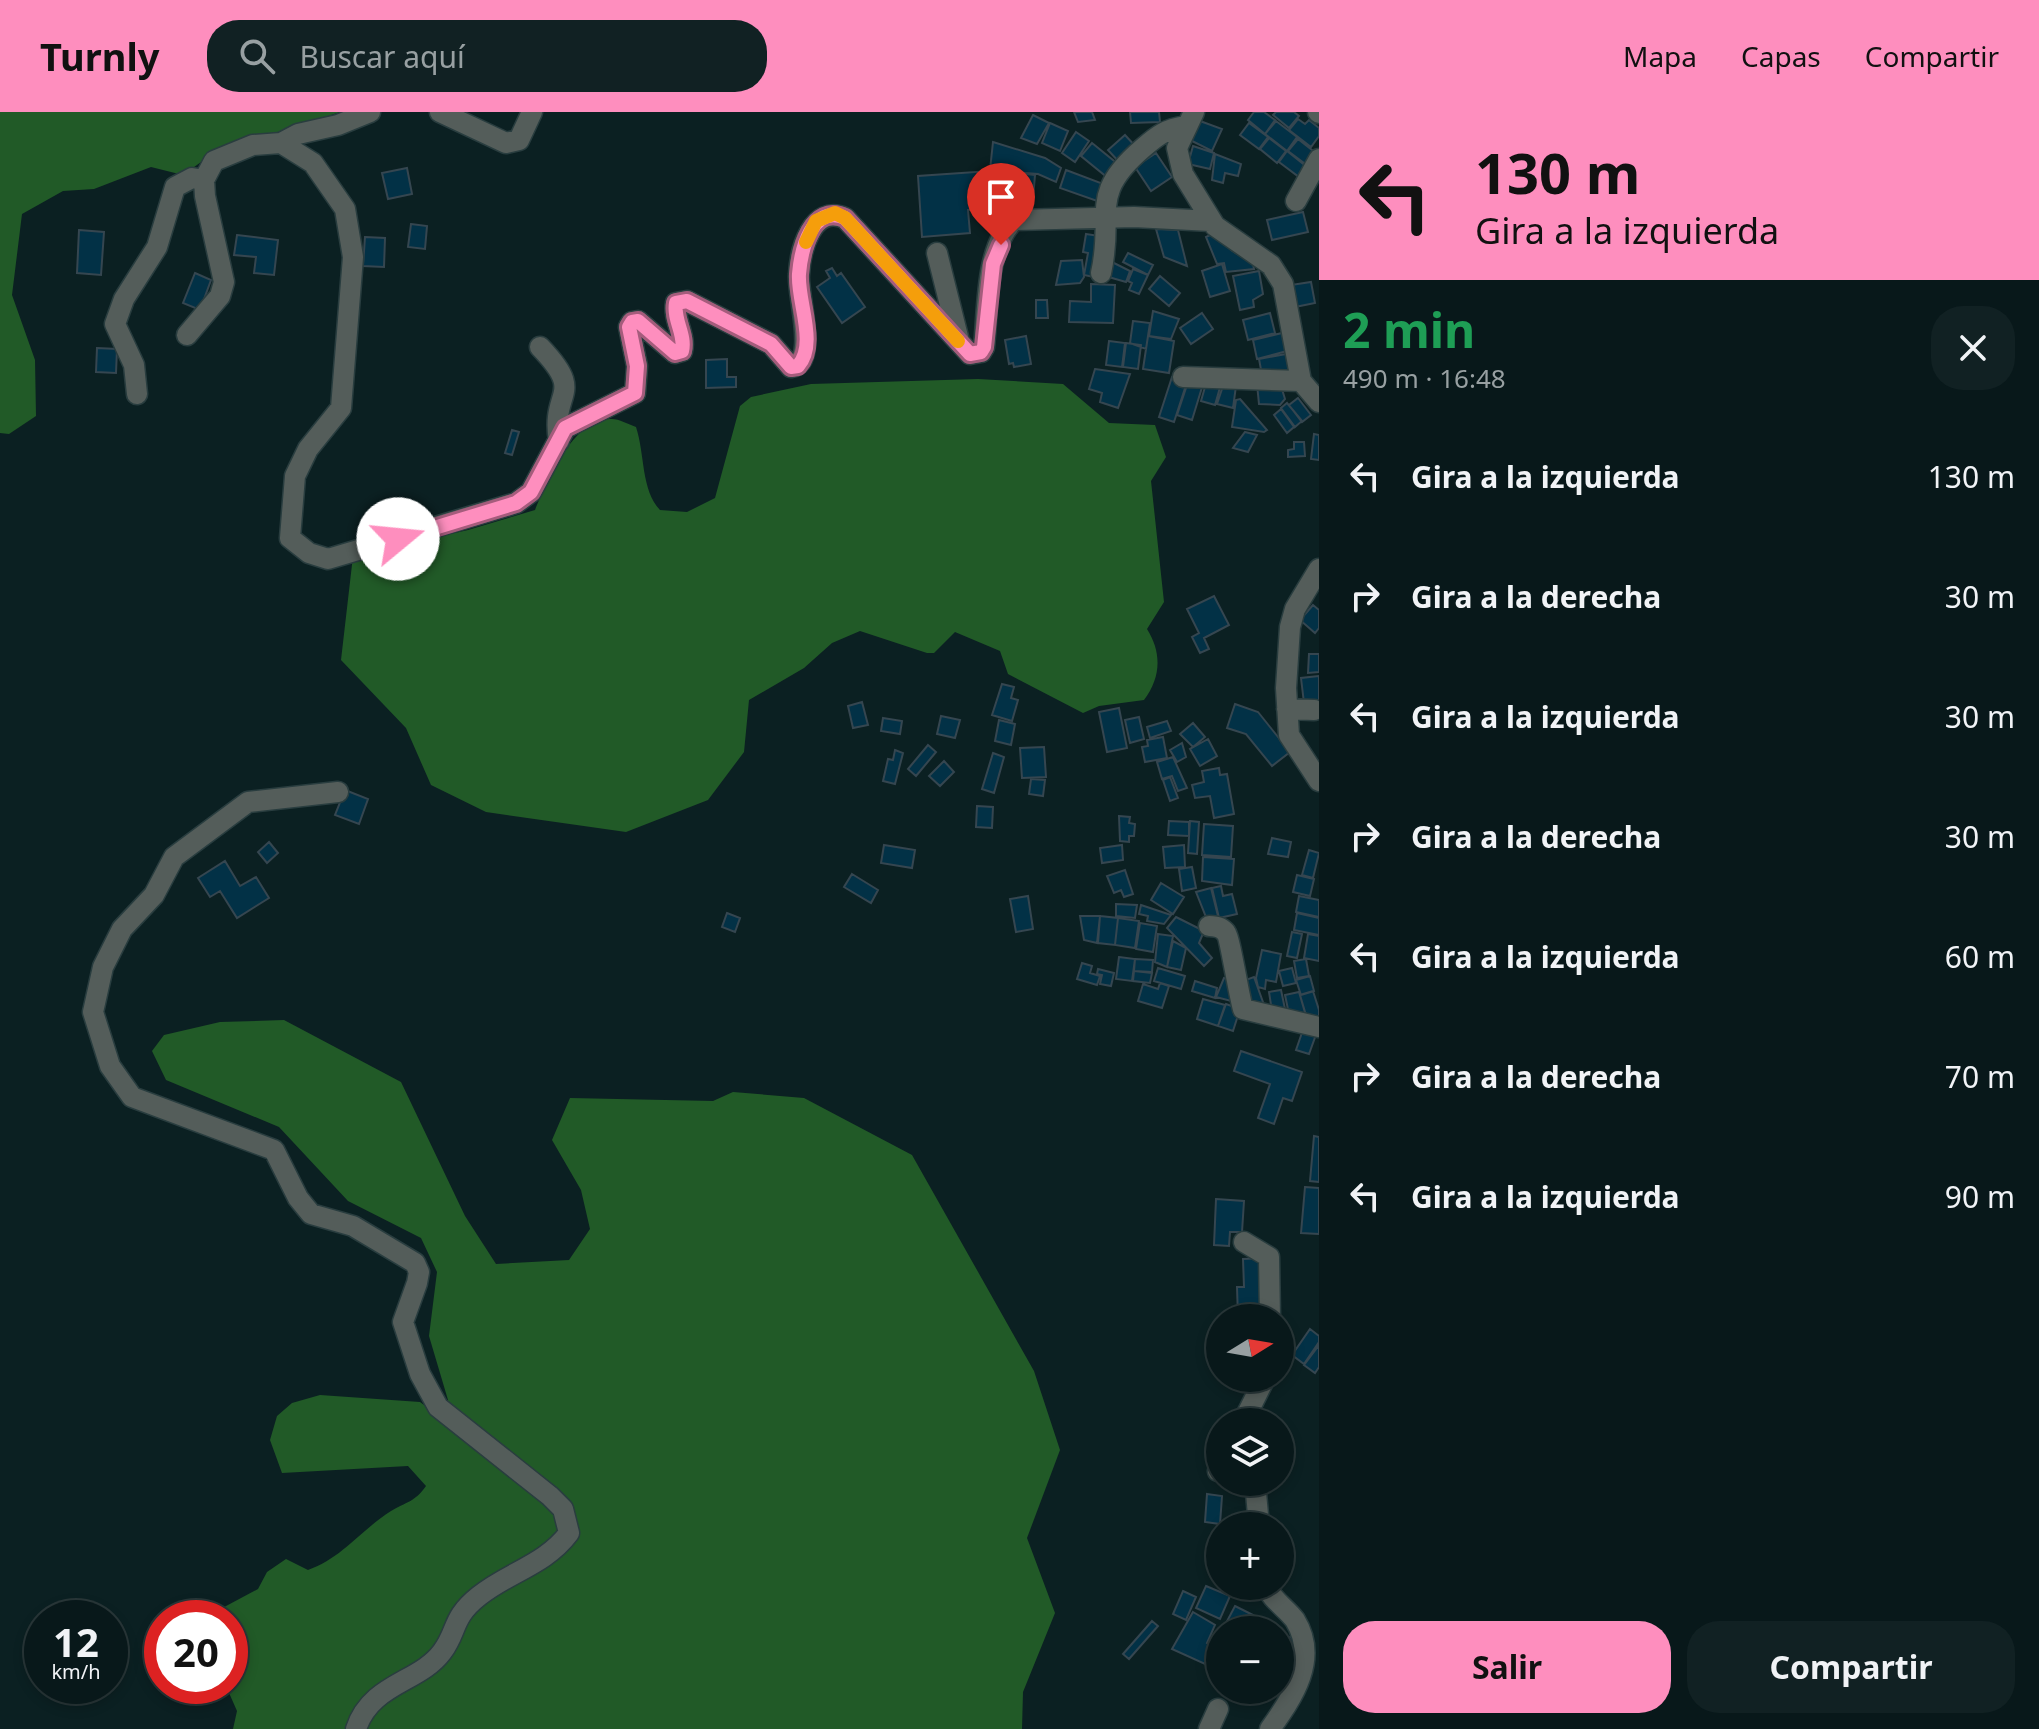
<!DOCTYPE html>
<html lang="es">
<meta charset="utf-8">
<style>
:root{--surface:#08181a;--page:#112123;--text:#f1f3f6;--muted:#98a0a2;--line:#293739;--accent:#fe8ebe}
body{margin:0;font-family:"Noto Sans",sans-serif;background:var(--page);color:var(--text);height:100vh;display:flex;flex-direction:column;font-size:30px;white-space:nowrap}
*{box-sizing:border-box;margin:0}
p{font-size:26px;color:var(--muted)}
.icon{flex:none;width:44px;height:44px;fill:none;stroke:currentColor;stroke-width:2;stroke-linecap:round;stroke-linejoin:round}
.map{position:relative;flex:1;overflow:hidden}
.drawer{display:flex;flex-direction:column;background:var(--surface);width:720px}
.drawer>*{flex:none}
.banner{background:#fe8ebe;color:#111;overflow:hidden}
.needle{width:52px;rotate:79deg}
.controls{position:absolute;left:1206px;top:1192px;display:grid;gap:16px}
.controls a{display:grid;place-items:center;width:88px;height:88px;border-radius:50%;background:var(--surface);box-shadow:0 4px 12px #0003,0 0 0 2px var(--line);font-size:40px}
.speed{position:absolute;left:24px;top:1488px;display:flex;gap:16px;font-size:40px;font-weight:700;text-align:center}
.speed>*{display:grid;place-content:center;width:104px;height:104px;border-radius:50%;background:var(--surface);box-shadow:0 4px 12px #0003,0 0 0 2px var(--line);line-height:1}
.speed small{font-size:20px;font-weight:400}
.speed .limit{border:12px solid #d22;background:#fff;color:#111}
.pin{position:absolute;display:grid;place-items:center;width:68px;height:68px;color:#fff;margin:-82px -34px;border-radius:50% 50% 50% 0;rotate:-45deg;box-shadow:0 0 8px #0007}
.pin .icon{rotate:45deg}
.me{position:absolute;width:88px;margin:-44px;rotate:73deg;stroke-linejoin:round;filter:drop-shadow(0 0 6px #0008)}
.turn{display:flex;align-items:center;gap:28px;height:168px;padding:0 24px;font-size:36px}
.turn .icon{width:104px;height:104px;stroke-width:2.5}
.turn b{display:block;font-size:56px;line-height:68px}
.round{display:grid;place-items:center;flex:none;width:84px;height:84px;border-radius:32px;background:var(--page)}
.headline{display:flex;align-items:center;justify-content:space-between;height:136px;padding:0 24px}
h1{font-size:48px;font-weight:700;line-height:60px;color:#1e9e55}
.cta{display:flex;gap:16px;margin-top:auto;padding:16px 24px}
.cta a{flex:1;height:92px;border-radius:32px;background:var(--accent);color:#111;font-size:32px;font-weight:700;line-height:92px;text-align:center}
.cta a+a{background:var(--page);color:var(--text)}
ul{padding:0;list-style:none}
li{display:flex;align-items:center;gap:24px;height:120px;padding:0 24px}
li div{flex:1}
li b{display:block;font-size:30px}
li em{font-style:normal}
header{display:flex;align-items:center;gap:48px;box-sizing:border-box;height:112px;padding:0 40px;background:var(--accent);color:#111}
header strong{font-size:38px}
nav{display:flex;gap:44px;margin-inline-start:auto;font-size:28px}
.search{width:560px;height:72px;background:var(--page);display:flex;align-items:center;gap:20px;box-sizing:border-box;padding:0 28px;border-radius:32px;color:var(--muted);font-size:30px}
main{display:flex;flex:1;min-height:0}
.map>svg:first-child{display:block}
.forest{fill:#215a27}
.building{fill:#023146;stroke:#354650;stroke-width:2}
.lines{fill:none;stroke-linecap:round;stroke-linejoin:round}
.minor-casing{stroke:#293d3f;stroke-width:23}
.minor{stroke:#545d5a;stroke-width:20}
.route-casing{stroke:#a55c7c;stroke-width:20}
.route{stroke:#fe8ebe;stroke-width:14}
.slow{stroke:#f59e0b;stroke-width:14}
</style>
<header>
<strong>Turnly</strong>
<div class="search"><svg class="icon" aria-label="search" viewBox="0 0 24 24"><circle cx="10" cy="10" r="6"/><path d="M15 15l6 6"/></svg>Buscar aquí</div>
<nav><a>Mapa</a><a>Capas</a><a>Compartir</a></nav>
</header>
<main>
<div class="map">
<svg width="1319" height="1617" viewBox="0 0 1319 1617">
<rect width="100%" height="100%" fill="#0b2022"/>
<path class="forest" d="M0 0H340L208 45 183 63 151 55 94 77 63 79 22 102 12 183 35 248 36 304 9 322 0 321Z
M978 267 1063 272 1109 311 1155 313 1166 345 1151 369 1164 490 1147 517C1162 541 1161 565 1144 588L1099 594 1083 601 1008 562 1000 539 955 520 934 541H927L860 519 832 531 804 556 749 588 744 640 708 688 626 720 486 700 431 673 406 616 341 548 353 444 468 418 535 398C547 370 574 304 612 307 619 307 628 312 636 315 645 342 641 378 660 398L687 400 715 386 740 294 751 285 811 272Z
M284 908 401 970 465 1104 496 1152 569 1148 590 1117 581 1078 552 1028 570 986 713 989 733 980 804 986 912 1043 1034 1259 1060 1338 1027 1426 1055 1501 1023 1580 1022 1617H233L237 1599 226 1574H230V1506H210L213 1501 258 1477 267 1460 286 1447 308 1458C342 1446 361 1418 391 1399 406 1390 415 1390 426 1374L408 1354 282 1361 270 1328 277 1304 292 1291 320 1283 420 1290 439 1304 448 1288 429 1224 437 1160 421 1126 348 1089 279 1015 166 968 152 939 164 923 220 910Z"/>
<path class="building" d="M1074 0H1092L1095 8 1078 10Z
M1130 0H1159L1160 10 1131 11Z
M1254 0H1264L1275 8 1265 22 1248 8Z
M1276 0H1294L1299 4 1289 16 1273 3Z
M1033 3 1049 11 1037 32 1021 26Z
M1298 7 1305 12 1309 8 1319 16V24L1311 35 1289 18Z
M1200 9 1222 17 1212 39 1190 28Z
M1276 9 1297 25 1287 39 1265 22Z
M1050 11 1068 19 1060 39 1042 31Z
M1249 11 1268 25 1259 37 1240 23Z
M1076 20 1089 29 1075 50 1062 41Z
M1125 23 1137 36 1120 51 1108 38Z
M1269 26 1286 39 1277 51 1260 37Z
M1298 27 1317 42 1308 54 1288 39Z
M993 30 1045 46 1061 56 1056 70 1038 62 990 58Z
M1092 31 1119 53 1108 66 1081 44Z
M1193 34 1214 41 1210 57 1188 52Z
M1287 39 1307 55 1299 65 1279 50Z
M1156 41 1172 65 1151 79 1135 55Z
M1215 42 1241 52 1238 64 1225 61 1223 71 1212 68Z
M407 56 412 82 388 87 382 61Z
M1066 58 1106 73 1100 90 1060 76Z
M990 59 993 96 968 98 970 121 922 125 918 64Z
M1007 60 1035 63 1032 99 1004 97Z
M1303 100 1308 120 1272 128 1267 108Z
M411 112 427 114 425 137 408 135Z
M1156 117 1178 118 1187 154 1164 145Z
M79 118 104 120 101 163 77 161Z
M1216 120 1231 138 1253 152 1254 157 1226 160 1224 151 1217 152 1206 125Z
M1086 122 1106 125 1099 166 1084 163 1088 141 1083 140Z
M237 123 278 128 274 163 254 161 256 145 234 143Z
M365 125 385 126 384 155 363 154Z
M1128 141 1153 153 1148 163 1123 150Z
M1106 147 1130 159 1126 170 1105 164Z
M1082 148 1084 165 1080 171 1056 173 1061 149Z
M1222 152 1230 179 1210 185 1202 159Z
M832 156 837 164 841 161 865 195 842 211 817 175 830 166 826 159Z
M1133 157 1148 163 1139 182 1129 178 1132 171 1128 169Z
M1259 159 1263 182 1253 188 1254 195 1240 198 1233 164Z
M195 161 211 168 200 198 183 191Z
M1160 164 1180 181 1169 194 1149 177Z
M1311 170 1315 191 1295 195 1291 173Z
M1091 172 1115 173 1113 211 1069 210 1070 189 1091 190Z
M1036 188H1047L1048 206H1036Z
M1153 199 1179 207 1171 227 1149 224Z
M1202 201 1213 217 1191 232 1180 216Z
M1270 201 1275 221 1248 228 1243 208Z
M1133 209 1150 211 1146 237 1130 231Z
M1282 221 1287 239 1257 247 1253 228Z
M1026 224 1031 252 1014 255 1013 251 1009 252 1005 228Z
M1148 224 1174 229 1169 261 1143 257Z
M1109 229 1125 231 1122 255 1106 253Z
M1126 231 1141 233 1138 257 1123 255Z
M97 236 117 237 116 261 96 260Z
M1286 242 1289 258 1262 263 1259 247Z
M727 247V265H736V275L706 276V248Z
M1095 257 1130 262 1118 296 1100 290 1102 281 1089 277Z
M1172 265 1187 270 1174 310 1159 305Z
M1189 267 1203 272 1192 308 1177 303Z
M1207 268 1221 272 1215 293 1201 289Z
M1224 271 1236 274 1233 296 1217 292Z
M1257 272 1281 274 1285 287 1280 293 1259 292Z
M1298 286 1311 303 1302 310 1289 293Z
M1240 287 1267 318 1264 320 1232 315 1236 288Z
M1287 291 1302 309 1295 315 1281 296Z
M1281 297 1294 315 1287 321 1274 303Z
M512 318 519 320 512 343 505 341Z
M1245 320 1257 323 1248 340 1233 336Z
M1314 322 1319 323V348L1311 347Z
M1294 330H1304L1305 344 1288 345V338L1294 337Z
M1214 484 1229 513 1204 526 1209 537 1200 541 1192 525 1199 521 1187 497Z
M1313 493 1319 498V516L1315 521 1300 508Z
M1309 542H1319V560L1308 561Z
M1319 564V588L1304 591 1301 566Z
M1002 572 1014 575 1011 586 1018 588 1012 609 992 603Z
M862 590 868 613 853 616 848 594Z
M1235 592 1258 600 1290 640 1272 654 1246 622 1227 616Z
M1119 596 1127 636 1107 640 1099 600Z
M941 604 960 608 955 626 937 622Z
M1139 605 1144 627 1130 631 1125 608Z
M883 606 902 609 900 622 881 619Z
M999 608 1015 612 1011 633 995 629Z
M1167 609 1171 619 1150 626 1147 615Z
M1193 611 1205 625 1193 635 1180 622Z
M1163 625 1167 646 1145 650 1142 635 1148 634 1147 628Z
M1208 627 1217 644 1200 654 1190 637Z
M1182 631 1186 645 1177 650 1170 638Z
M928 633 936 640 916 664 908 657Z
M1044 635 1046 665 1022 666 1020 636Z
M895 638 903 641 895 672 883 669 888 647 893 648Z
M993 641 1004 645 994 681 982 677Z
M1173 645 1187 676 1178 679 1172 664 1162 667 1157 650Z
M944 649 954 660 940 674 929 664Z
M1219 656 1220 663 1227 662 1234 702 1214 706 1210 684 1195 686 1192 673 1204 670 1202 659Z
M1170 665 1178 686 1170 689 1163 668Z
M1031 667 1045 668 1043 684 1029 682Z
M345 678 368 687 359 712 335 703Z
M977 694 993 695 992 716 976 715Z
M1119 704 1130 705 1129 711 1135 712 1134 724H1129V730L1120 729Z
M1169 709 1189 710V724L1168 723Z
M1190 709 1199 710 1197 742 1188 741Z
M1204 712 1233 714 1231 745 1202 743Z
M1272 726 1291 730 1288 745 1268 742Z
M269 730 278 741 267 751 258 740Z
M884 733 915 738 912 756 881 751Z
M1122 733 1123 748 1102 751 1100 736Z
M1184 733 1185 755 1165 756 1163 735Z
M1309 738 1319 741 1313 766 1302 763Z
M1203 745 1234 747 1232 773 1202 769Z
M225 749 240 774 256 765 269 786 237 806 220 779 210 785 198 766Z
M1192 755 1196 776 1182 779 1179 757Z
M1125 758 1133 782 1124 785 1121 778 1114 781 1107 764Z
M852 762 878 778 871 791 844 775Z
M1297 763 1314 767 1310 784 1293 780Z
M1161 771 1184 785 1173 802 1151 788Z
M1221 774 1223 784 1232 782 1237 802 1219 806 1212 776Z
M1211 776 1219 808 1208 810 1196 780Z
M1028 784 1033 817 1016 820 1010 787Z
M1299 784 1319 788V805L1296 800Z
M1116 792 1137 793 1135 806 1116 804Z
M1141 793 1171 803 1164 812 1147 809 1148 804 1139 802Z
M727 801 740 806 735 820 722 815Z
M1297 801 1319 806V823L1294 818Z
M1080 804H1100L1097 831 1084 828Z
M1100 804 1118 806 1115 833 1098 831Z
M1176 805 1204 819 1199 831 1212 846 1204 854 1167 816Z
M1118 806 1139 809 1135 836 1115 833Z
M1140 811 1157 814 1153 840 1136 837Z
M1292 820 1302 822 1297 846 1287 844Z
M1158 822 1173 824 1167 855 1155 850Z
M1308 822 1319 824V849L1304 846Z
M1173 829 1186 836 1181 858 1167 855Z
M1262 838 1281 842 1276 870 1266 868 1265 877 1258 875 1256 866Z
M1119 845 1135 847 1132 869 1116 867Z
M1135 847 1153 848 1152 860 1134 859Z
M1306 847 1309 864 1297 866 1294 849Z
M1082 851 1092 854 1090 861 1100 864 1097 873 1077 867Z
M1158 856 1185 864 1181 877 1154 869Z
M1292 856 1296 871 1283 874 1279 859Z
M1098 857 1114 861 1111 874 1100 872 1102 863 1097 862Z
M1134 859 1152 861 1150 871 1133 869Z
M1310 864 1314 879 1301 883 1296 868Z
M1254 865 1264 893 1247 899 1237 871Z
M1224 866 1233 868 1235 890 1216 885Z
M1195 869 1217 876 1215 886 1192 879Z
M1160 871 1169 874 1162 896 1138 889 1143 872 1158 877Z
M1281 878 1285 897 1272 899 1269 880Z
M1313 879 1319 898V913L1308 910 1300 883Z
M1299 880 1306 904 1289 902 1285 883Z
M1203 887 1225 893 1218 914 1197 907Z
M1226 892 1240 897 1233 919 1218 914Z
M1305 912 1318 917 1309 942 1296 938Z
M1241 939 1302 960 1292 989 1283 986 1274 1012 1258 1006 1270 972 1234 959Z
M1314 1024 1319 1025V1070L1310 1069Z
M1305 1075 1319 1076V1122L1301 1121Z
M1216 1087 1244 1089 1242 1120H1230L1229 1134 1214 1133Z
M1264 1146 1265 1206H1238L1237 1175H1244L1243 1147Z
M1310 1217 1319 1224V1230L1304 1252 1292 1243Z
M1319 1233V1255L1315 1261 1304 1253Z
M1207 1382 1222 1384 1220 1412 1205 1410Z
M1206 1474 1230 1484 1220 1507 1196 1496Z
M1183 1479 1196 1485 1186 1508 1173 1502Z
M1235 1494 1253 1503 1246 1518 1224 1515Z
M1193 1500 1215 1513 1207 1531 1213 1534 1205 1552 1172 1537Z
M1152 1509 1158 1514 1129 1547 1123 1542Z
M1291 1524 1303 1533 1288 1554 1280 1548V1539Z"/>
<g class="lines">
<g class="minor-casing">
<path id="minor" d="M440 0 506 31 519 28 532 0
M1194 0 1177 36 1183 62 1215 114 1271 153 1283 172 1301 269 1319 290
M1318 0 1319 1
M281 31 298 22 338 13 370 0
M1296 89 1319 47
M937 141 959 229
M1101 161C1115 99 1087 84 1143 36 1158 23 1166 17 1186 14
M187 223 220 184 224 170 205 84 204 68 214 49 253 33 281 31 313 51 345 97 353 145 341 296 308 337 295 364 290 426 309 441 328 447 516 391 531 380 565 316 635 281 637 254 629 215 632 210 638 209 675 241 682 239C686 223 673 208 676 191L687 189 771 232 791 255C819 251 797 183 799 163 800 138 812 92 845 106L970 242 981 240 984 235C988 197 985 137 1014 108L1134 105 1211 109
M540 235C587 284 550 277 559 329
M1183 265 1301 269
M137 282 134 253 115 212 124 187 157 135 175 75 192 66 204 68
M1319 457 1295 497 1290 515 1286 576 1289 623 1319 669
M1287 597 1314 598
M338 680 248 690 174 745 154 783 122 817 103 855 93 900 110 954 132 985 274 1038 298 1086 311 1102 353 1114 415 1151 419 1160 417 1171 403 1210 420 1262 438 1295 550 1384 563 1397 569 1421C545 1453 509 1460 479 1484 451 1506 458 1519 442 1540 419 1571 371 1571 356 1617
M1209 814C1216 814 1222 815 1226 821 1230 826 1239 884 1243 897L1319 915
M1244 1130 1269 1145 1270 1206
M1243 1310 1264 1268
M1218 1359 1220 1355
M1255 1370 1259 1414
M1266 1474C1272 1488 1286 1496 1295 1508 1319 1547 1293 1585 1270 1617
M1209 1617 1218 1597"/>
</g>
<use href="#minor" class="minor"/>
</g>
<g class="lines">
<g class="route-casing">
<path id="route" d="M398 427 516 391 531 380 565 316 635 281 637 254 629 215 632 210 638 209 675 241 682 239C686 223 673 208 676 191L687 189 771 232 791 255 798 254C818 232 797 189 799 162 801 138 812 91 845 106L970 242 981 240 984 235 993 152 1001 133"/>
</g>
<use href="#route" class="route"/>
<path class="slow" d="M806 130 816 109 835 101 845 106 958 229"/>
</g>
</svg>
<div class="controls">
<a><svg class="needle" viewBox="-14 -14 28 28"><path d="M0-13l5 13h-10z" fill="#e53935"/><path d="M0 13l5-13h-10z" fill="#98a0a2"/></svg></a>
<a><svg class="icon" aria-label="layers" viewBox="0 0 24 24"><path d="M12 4l9 5-9 5-9-5zM3 14l9 5 9-5"/></svg></a>
<a>+</a>
<a>−</a>
</div>
<div class="speed"><div>12<small>km/h</small></div><div class="limit">20</div></div>
<div class="pin" style="left:1001px;top:133px;background:#d93025"><svg class="icon" aria-label="arrive" viewBox="0 0 24 24"><path d="M6 21V4h12l-3 4 3 4H6"/></svg></div>
<svg class="me" style="left:398px;top:427px" viewBox="-20 -20 40 40"><circle r="19" fill="#fff"/><path d="M0-13L10 11 0 6-10 11z" fill="#fe8ebe"/></svg>
</div>
<section class="drawer">
<div class="banner">
<div class="turn"><svg class="icon" aria-label="left" viewBox="0 0 24 24"><path d="M17 20v-9H6M10 6l-5 5 5 5"/></svg><div><b>130 m</b>Gira a la izquierda</div></div>
</div>
<div class="headline"><div><h1>2 min</h1><p>490 m · 16:48</p></div><a class="round"><svg class="icon" aria-label="close" viewBox="0 0 24 24"><path d="M6 6l12 12M18 6L6 18"/></svg></a></div>
<ul>
<li><svg class="icon" aria-label="left" viewBox="0 0 24 24"><path d="M17 20v-9H6M10 6l-5 5 5 5"/></svg><div><b>Gira a la izquierda</b></div><em>130 m</em></li>
<li><svg class="icon" aria-label="right" viewBox="0 0 24 24"><path d="M7 20v-9h11M14 6l5 5-5 5"/></svg><div><b>Gira a la derecha</b></div><em>30 m</em></li>
<li><svg class="icon" aria-label="left" viewBox="0 0 24 24"><path d="M17 20v-9H6M10 6l-5 5 5 5"/></svg><div><b>Gira a la izquierda</b></div><em>30 m</em></li>
<li><svg class="icon" aria-label="right" viewBox="0 0 24 24"><path d="M7 20v-9h11M14 6l5 5-5 5"/></svg><div><b>Gira a la derecha</b></div><em>30 m</em></li>
<li><svg class="icon" aria-label="left" viewBox="0 0 24 24"><path d="M17 20v-9H6M10 6l-5 5 5 5"/></svg><div><b>Gira a la izquierda</b></div><em>60 m</em></li>
<li><svg class="icon" aria-label="right" viewBox="0 0 24 24"><path d="M7 20v-9h11M14 6l5 5-5 5"/></svg><div><b>Gira a la derecha</b></div><em>70 m</em></li>
<li><svg class="icon" aria-label="left" viewBox="0 0 24 24"><path d="M17 20v-9H6M10 6l-5 5 5 5"/></svg><div><b>Gira a la izquierda</b></div><em>90 m</em></li>
</ul>
<div class="cta"><a>Salir</a><a>Compartir</a></div>
</section>
</main>
